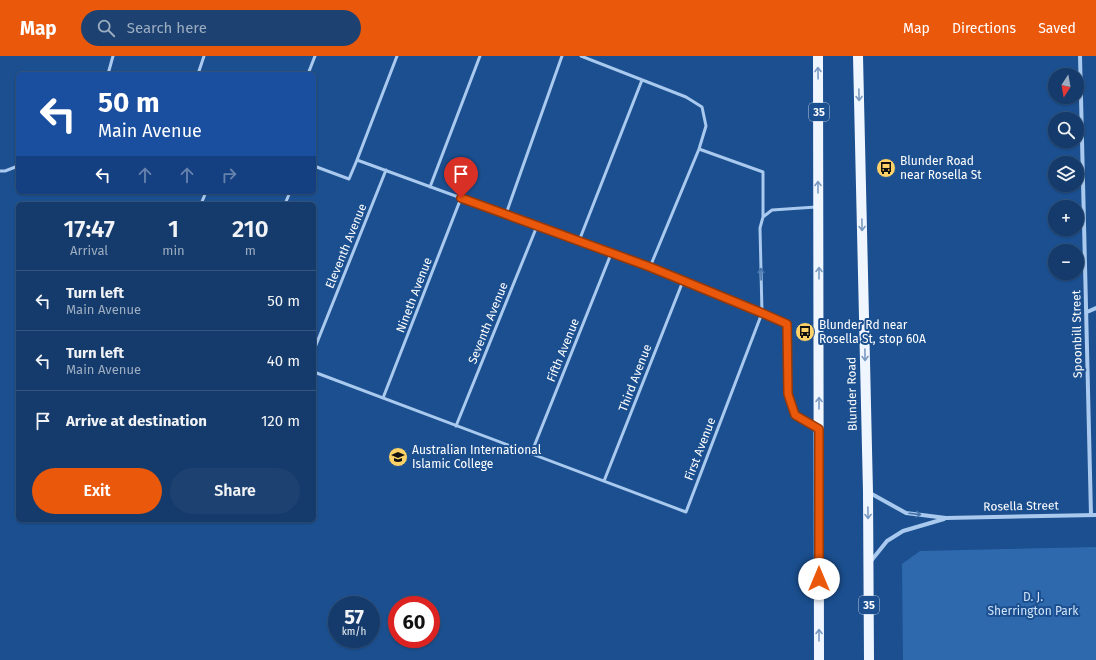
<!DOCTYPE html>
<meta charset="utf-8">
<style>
:root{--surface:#143b6b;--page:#1d4271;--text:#f1f3f6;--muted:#9dadc1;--line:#33557e;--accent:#ea580c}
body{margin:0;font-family:"Fira Sans",sans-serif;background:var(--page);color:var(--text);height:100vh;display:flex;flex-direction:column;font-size:15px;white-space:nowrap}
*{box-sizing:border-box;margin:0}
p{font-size:13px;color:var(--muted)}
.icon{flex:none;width:22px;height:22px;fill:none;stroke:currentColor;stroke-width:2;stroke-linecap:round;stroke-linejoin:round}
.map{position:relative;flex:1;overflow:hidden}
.panel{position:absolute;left:16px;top:146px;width:300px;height:320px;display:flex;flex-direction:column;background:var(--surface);border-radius:6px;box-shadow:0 1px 3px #0004,0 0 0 1px var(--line)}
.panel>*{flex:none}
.banner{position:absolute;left:16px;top:16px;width:300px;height:122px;border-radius:6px;box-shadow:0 1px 3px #0004,0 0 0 1px var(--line);background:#1a4fa0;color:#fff;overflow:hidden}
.needle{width:26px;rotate:191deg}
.controls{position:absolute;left:1048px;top:12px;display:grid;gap:8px}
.controls a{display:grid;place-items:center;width:36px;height:36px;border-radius:50%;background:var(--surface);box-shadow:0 1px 3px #0004,0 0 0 1px var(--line);font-size:20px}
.speed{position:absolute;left:328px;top:540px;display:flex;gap:8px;font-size:20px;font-weight:700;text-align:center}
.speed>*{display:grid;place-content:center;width:52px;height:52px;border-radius:50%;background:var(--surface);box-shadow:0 1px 3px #0004,0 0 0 1px var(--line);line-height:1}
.speed small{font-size:10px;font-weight:400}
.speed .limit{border:6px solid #d22;background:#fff;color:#111}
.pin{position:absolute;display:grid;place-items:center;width:34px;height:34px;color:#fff;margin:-41px -17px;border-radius:50% 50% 50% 0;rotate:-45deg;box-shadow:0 0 4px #0007}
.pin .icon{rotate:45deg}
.me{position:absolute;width:44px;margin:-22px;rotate:0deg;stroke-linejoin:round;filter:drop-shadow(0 0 3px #0008)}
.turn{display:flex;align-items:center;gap:14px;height:84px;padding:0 16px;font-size:18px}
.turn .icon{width:52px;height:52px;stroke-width:2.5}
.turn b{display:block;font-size:28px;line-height:34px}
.lanes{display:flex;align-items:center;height:38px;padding:0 16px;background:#0003;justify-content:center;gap:20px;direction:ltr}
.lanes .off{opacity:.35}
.eta{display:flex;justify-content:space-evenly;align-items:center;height:68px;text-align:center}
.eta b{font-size:24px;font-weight:600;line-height:28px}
.cta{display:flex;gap:8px;margin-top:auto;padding:8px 16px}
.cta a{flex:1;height:46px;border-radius:24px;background:var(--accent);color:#fff;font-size:16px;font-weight:600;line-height:46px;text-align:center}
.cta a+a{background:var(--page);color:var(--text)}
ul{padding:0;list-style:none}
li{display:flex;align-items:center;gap:12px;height:60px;padding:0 16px;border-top:1px solid var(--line)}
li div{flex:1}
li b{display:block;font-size:15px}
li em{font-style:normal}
header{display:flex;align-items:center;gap:24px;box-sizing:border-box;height:56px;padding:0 20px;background:var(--accent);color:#fff}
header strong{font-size:19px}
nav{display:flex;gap:22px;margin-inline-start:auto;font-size:14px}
.search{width:280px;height:36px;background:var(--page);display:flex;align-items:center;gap:10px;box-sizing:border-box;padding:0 14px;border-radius:22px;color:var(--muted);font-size:15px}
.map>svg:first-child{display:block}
.green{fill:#2e69ad}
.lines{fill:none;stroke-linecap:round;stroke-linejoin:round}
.service{stroke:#a9c9ee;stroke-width:3}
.minor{stroke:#a9c9ee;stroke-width:4}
.primary{stroke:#f0f6ff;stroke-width:10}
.oneway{stroke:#7b9ac1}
.oneway2{stroke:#4674ac}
.route-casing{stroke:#983908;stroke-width:10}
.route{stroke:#ea580c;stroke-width:7}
.labels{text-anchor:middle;stroke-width:4;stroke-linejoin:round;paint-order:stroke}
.shield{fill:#1b4f8f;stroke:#bbcadd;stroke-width:1}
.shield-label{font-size:11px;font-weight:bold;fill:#fff}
.poi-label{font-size:12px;fill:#fff;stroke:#1b4f8f;text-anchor:start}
.street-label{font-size:12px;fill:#fff;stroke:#1b4f8f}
.park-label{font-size:12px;fill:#cfe3fa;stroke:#1b4f8f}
</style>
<header>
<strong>Map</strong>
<div class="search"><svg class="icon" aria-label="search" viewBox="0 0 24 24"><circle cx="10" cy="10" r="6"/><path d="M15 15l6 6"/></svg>Search here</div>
<nav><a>Map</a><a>Directions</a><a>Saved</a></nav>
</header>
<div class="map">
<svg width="1096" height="604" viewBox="0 0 1096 604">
<rect width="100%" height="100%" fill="#1b4f8f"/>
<path class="green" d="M1096 491V604H903L902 508 920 495Z"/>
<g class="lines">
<path class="service" d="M581 0 686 41 702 51 706 70 699 93
M108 18 113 0
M198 18 204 0
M308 18 315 0
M357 104 397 0
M314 110 349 123 357 104 650 211 762 257 787 269 788 338 795 359 816 371
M0 115H5L18 110
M430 131 480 0
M201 148 206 136
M285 148 290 136
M506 158 562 0
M579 185 642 24
M650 211 699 93 763 116V161
M314 294 386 114
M314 316 686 456 762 257 760 172 763 161 772 154 816 151
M383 342 461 142
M456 370 537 170
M531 398 611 198
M604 425 683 225"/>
<path class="minor" d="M1080 0 1091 459
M1087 256 1096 252
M870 437 906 457 946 462 1096 459
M871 505 887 485 903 475 944 463"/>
<path class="primary" d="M818 0 819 604
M858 0 868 436 869 604"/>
</g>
<defs><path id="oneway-shaft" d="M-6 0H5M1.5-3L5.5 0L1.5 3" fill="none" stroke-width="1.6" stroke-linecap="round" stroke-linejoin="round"/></defs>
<g class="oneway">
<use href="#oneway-shaft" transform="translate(818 17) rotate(-91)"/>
<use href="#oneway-shaft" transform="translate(859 39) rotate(89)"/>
<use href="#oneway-shaft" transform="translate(818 131) rotate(-90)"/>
<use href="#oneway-shaft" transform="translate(862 169) rotate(89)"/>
<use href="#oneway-shaft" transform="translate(819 217) rotate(-90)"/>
<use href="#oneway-shaft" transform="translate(865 299) rotate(89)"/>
<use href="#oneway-shaft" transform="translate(819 347) rotate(-90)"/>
<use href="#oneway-shaft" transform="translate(868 457) rotate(89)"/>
<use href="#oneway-shaft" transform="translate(819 579) rotate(-90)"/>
</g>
<g class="oneway2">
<use href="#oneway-shaft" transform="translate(761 218) rotate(-92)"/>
<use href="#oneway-shaft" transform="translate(915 458) rotate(7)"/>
</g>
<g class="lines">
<g class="route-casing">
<path id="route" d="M461 142 650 211 762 257 787 268 788 338 795 359 819 373V523"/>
</g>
<use href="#route" class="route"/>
</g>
<defs>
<g id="bus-disc" transform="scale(1)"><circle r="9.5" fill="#ffd166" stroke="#1b4f8f"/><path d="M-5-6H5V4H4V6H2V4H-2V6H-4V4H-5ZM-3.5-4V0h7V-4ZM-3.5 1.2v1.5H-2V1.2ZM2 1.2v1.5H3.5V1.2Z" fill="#111"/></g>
<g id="school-disc" transform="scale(1)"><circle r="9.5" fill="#ffd166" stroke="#1b4f8f"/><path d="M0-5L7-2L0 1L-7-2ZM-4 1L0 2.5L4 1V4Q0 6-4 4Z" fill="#111"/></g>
</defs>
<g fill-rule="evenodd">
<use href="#bus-disc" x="886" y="112"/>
<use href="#bus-disc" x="805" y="276"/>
<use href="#school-disc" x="398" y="401"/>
</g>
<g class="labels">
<g class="shield">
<rect x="809" y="47" width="20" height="18" rx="3"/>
<rect x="859" y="540" width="20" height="18" rx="3"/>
</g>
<g class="shield-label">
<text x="819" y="60">35</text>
<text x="869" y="553">35</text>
</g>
<g class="poi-label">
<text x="900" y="109">Blunder Road<tspan x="900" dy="14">near Rosella St</tspan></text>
<text x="819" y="273">Blunder Rd near<tspan x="819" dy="14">Rosella St, stop 60A</tspan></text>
<text x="412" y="398">Australian International<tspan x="412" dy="14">Islamic College</tspan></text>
</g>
<g class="street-label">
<text transform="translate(346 190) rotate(-68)" y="4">Eleventh Avenue</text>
<text transform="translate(414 239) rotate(-69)" y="4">Nineth Avenue</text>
<text transform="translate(488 267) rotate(-68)" y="4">Seventh Avenue</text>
<text transform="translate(1077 278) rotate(-91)" y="4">Spoonbill Street</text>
<text transform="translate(563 294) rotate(-68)" y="4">Fifth Avenue</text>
<text transform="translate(635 322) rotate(-69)" y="4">Third Avenue</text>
<text transform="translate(852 338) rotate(-91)" y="4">Blunder Road</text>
<text transform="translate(700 393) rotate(-69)" y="4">First Avenue</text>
<text transform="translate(1021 450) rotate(-1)" y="4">Rosella Street</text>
</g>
<g class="park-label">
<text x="1033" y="545">D. J.<tspan x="1033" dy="14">Sherrington Park</tspan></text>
</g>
</g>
</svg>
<div class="controls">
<a><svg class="needle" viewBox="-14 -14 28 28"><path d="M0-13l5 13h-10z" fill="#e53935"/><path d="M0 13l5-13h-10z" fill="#9dadc1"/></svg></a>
<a><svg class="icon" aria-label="search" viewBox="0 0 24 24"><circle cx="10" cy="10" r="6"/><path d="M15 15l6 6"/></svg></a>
<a><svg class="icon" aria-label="layers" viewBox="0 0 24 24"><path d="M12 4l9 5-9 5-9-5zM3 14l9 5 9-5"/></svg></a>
<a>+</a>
<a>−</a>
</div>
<div class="speed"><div>57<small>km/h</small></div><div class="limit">60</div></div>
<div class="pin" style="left:461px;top:142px;background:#d93025"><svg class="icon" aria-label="arrive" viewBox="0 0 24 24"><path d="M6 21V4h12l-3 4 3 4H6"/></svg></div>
<svg class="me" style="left:819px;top:523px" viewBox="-20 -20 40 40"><circle r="19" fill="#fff"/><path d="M0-13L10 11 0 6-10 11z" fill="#ea580c"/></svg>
<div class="banner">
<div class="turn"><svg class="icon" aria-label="left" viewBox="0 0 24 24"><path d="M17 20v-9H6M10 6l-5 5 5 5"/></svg><div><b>50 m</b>Main Avenue</div></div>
<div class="lanes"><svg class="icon" aria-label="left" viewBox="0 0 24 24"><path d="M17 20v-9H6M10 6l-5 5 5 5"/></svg><svg class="icon off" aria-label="ahead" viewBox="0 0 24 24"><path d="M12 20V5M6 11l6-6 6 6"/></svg><svg class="icon off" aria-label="ahead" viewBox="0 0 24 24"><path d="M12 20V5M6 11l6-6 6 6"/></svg><svg class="icon off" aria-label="right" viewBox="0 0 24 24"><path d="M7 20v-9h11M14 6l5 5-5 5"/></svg></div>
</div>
<section class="panel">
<div class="eta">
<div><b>17:47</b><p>Arrival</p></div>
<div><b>1</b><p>min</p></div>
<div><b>210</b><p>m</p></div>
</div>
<ul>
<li><svg class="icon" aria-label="left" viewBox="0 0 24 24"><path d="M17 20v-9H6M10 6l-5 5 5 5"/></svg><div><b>Turn left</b><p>Main Avenue</p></div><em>50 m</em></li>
<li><svg class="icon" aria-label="left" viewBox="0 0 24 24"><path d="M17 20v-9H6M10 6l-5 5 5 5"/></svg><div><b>Turn left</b><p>Main Avenue</p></div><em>40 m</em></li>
<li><svg class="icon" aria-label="arrive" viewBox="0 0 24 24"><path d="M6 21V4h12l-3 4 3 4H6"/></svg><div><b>Arrive at destination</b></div><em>120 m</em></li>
</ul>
<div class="cta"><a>Exit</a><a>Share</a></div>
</section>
</div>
